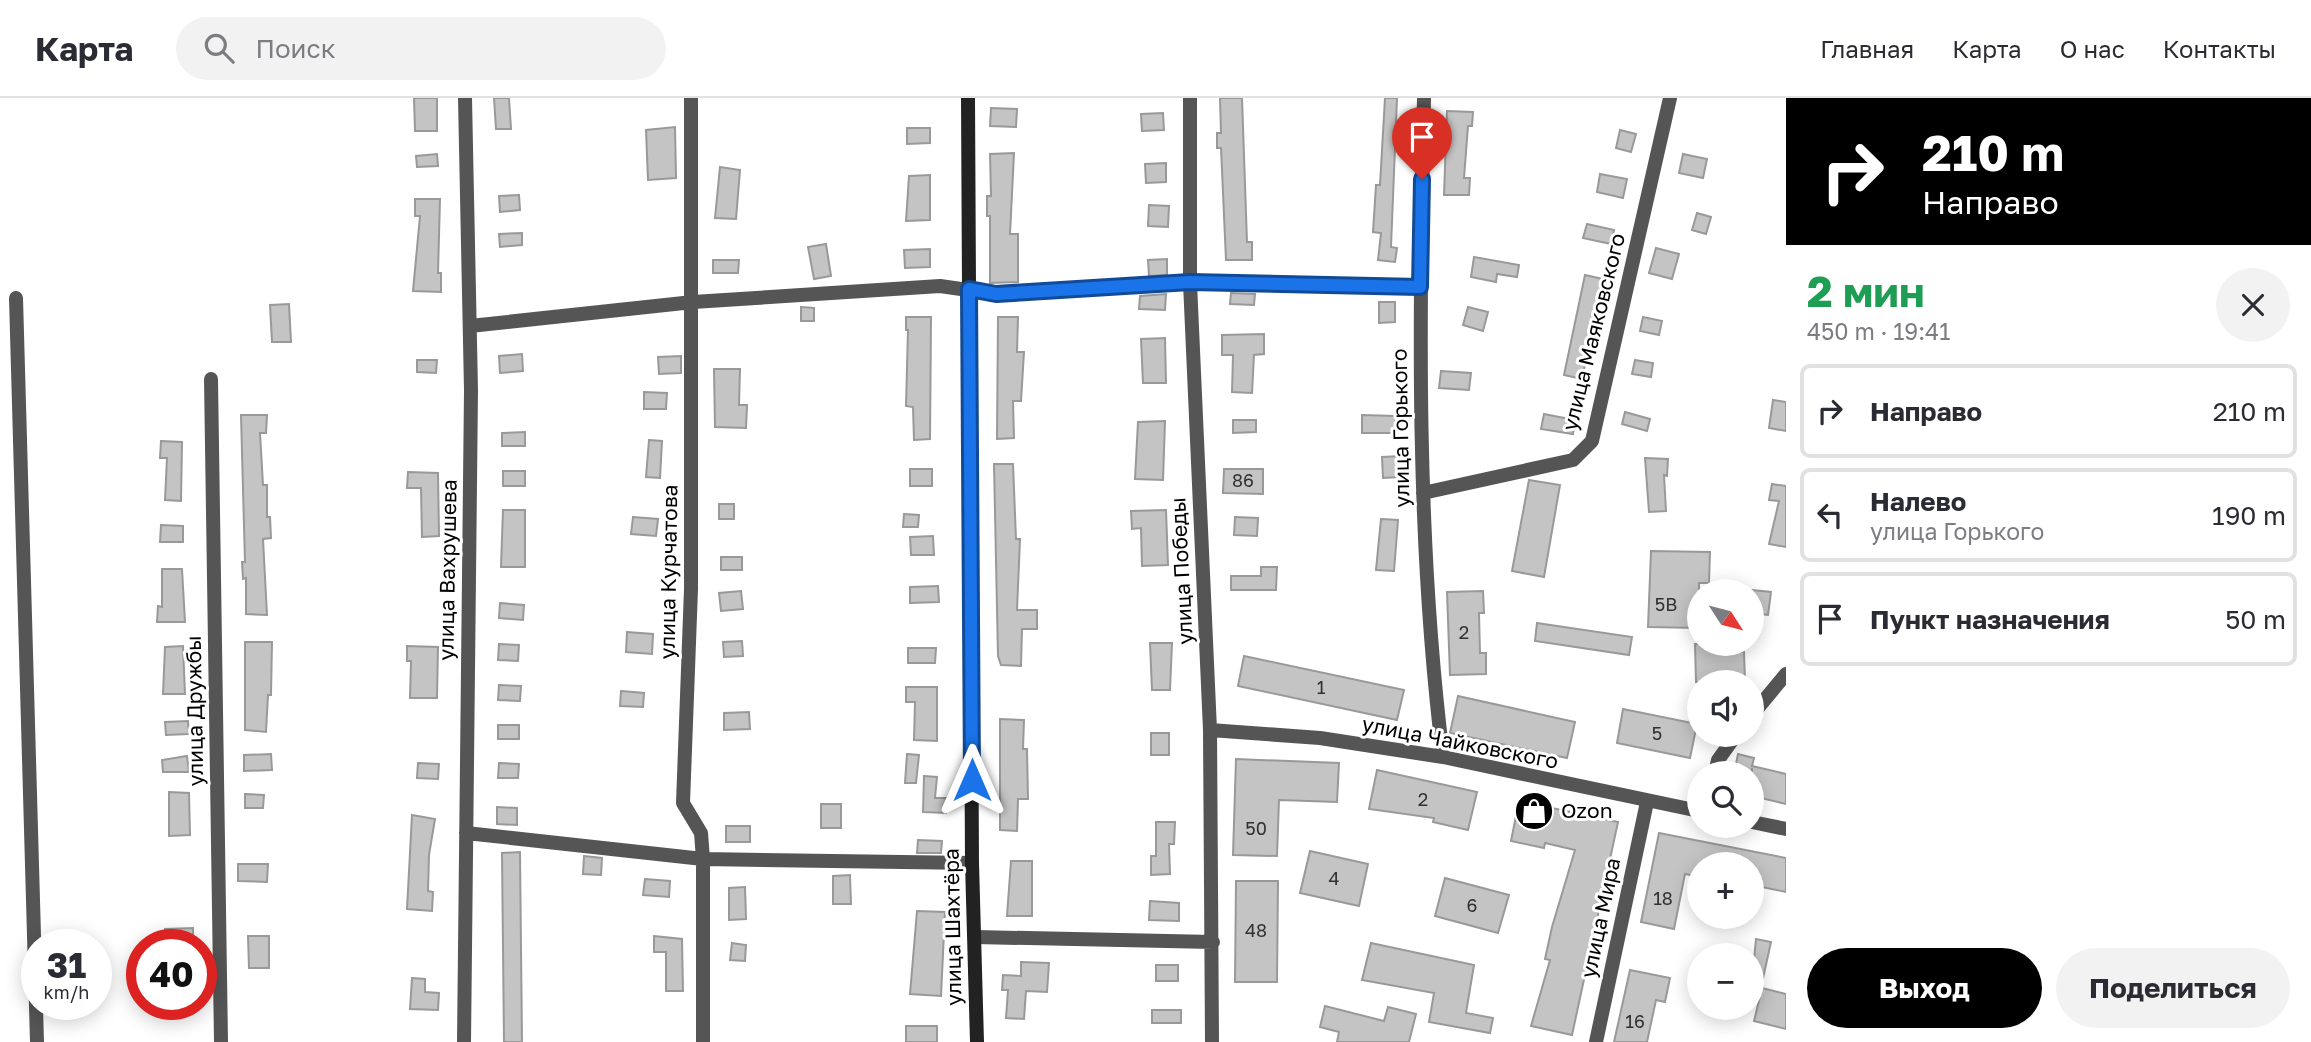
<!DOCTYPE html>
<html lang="ru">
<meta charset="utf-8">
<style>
:root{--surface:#fff;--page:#f2f2f3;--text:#2b2b33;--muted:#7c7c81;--line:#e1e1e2;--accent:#000}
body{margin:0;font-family:"Golos Text",sans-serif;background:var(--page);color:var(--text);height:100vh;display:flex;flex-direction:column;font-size:26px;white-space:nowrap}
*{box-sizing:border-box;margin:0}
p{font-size:23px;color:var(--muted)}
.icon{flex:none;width:38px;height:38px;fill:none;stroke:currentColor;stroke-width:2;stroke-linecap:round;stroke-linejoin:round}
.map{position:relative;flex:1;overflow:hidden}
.drawer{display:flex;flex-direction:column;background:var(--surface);width:525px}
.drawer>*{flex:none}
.banner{background:#000;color:#fff;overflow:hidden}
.needle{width:46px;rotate:126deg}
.tools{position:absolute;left:1687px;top:481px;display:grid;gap:14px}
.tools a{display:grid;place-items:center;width:77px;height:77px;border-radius:50%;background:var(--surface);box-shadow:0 4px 18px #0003;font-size:35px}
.speed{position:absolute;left:21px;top:831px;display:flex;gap:14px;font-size:35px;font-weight:700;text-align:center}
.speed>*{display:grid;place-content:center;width:91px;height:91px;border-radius:50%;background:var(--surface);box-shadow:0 4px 18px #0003;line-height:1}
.speed small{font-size:18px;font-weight:400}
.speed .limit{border:10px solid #d22;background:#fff;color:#111}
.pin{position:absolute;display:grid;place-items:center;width:60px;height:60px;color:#fff;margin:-72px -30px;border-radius:50% 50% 50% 0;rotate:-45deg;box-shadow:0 0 7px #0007}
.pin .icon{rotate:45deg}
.me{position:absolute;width:77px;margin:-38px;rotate:0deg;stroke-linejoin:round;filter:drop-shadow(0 0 5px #0008)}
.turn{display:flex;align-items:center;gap:24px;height:147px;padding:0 21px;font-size:32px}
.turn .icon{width:91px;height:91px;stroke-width:2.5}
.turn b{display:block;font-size:49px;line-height:60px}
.round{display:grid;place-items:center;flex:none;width:74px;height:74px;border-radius:37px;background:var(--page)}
.overview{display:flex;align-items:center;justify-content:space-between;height:119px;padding:0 21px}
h1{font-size:42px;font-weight:700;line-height:52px;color:#1e9e55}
.action{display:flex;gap:14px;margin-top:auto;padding:14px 21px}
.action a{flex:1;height:80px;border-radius:42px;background:var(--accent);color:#fff;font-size:28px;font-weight:700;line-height:80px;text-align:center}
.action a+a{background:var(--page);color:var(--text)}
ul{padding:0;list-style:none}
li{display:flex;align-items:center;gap:21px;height:94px;margin:0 14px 10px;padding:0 7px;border:4px solid var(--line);border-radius:10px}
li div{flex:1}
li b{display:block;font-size:26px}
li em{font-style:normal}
header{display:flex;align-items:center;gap:42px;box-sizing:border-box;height:98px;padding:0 35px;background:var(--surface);border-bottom:2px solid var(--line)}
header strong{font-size:33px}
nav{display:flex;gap:38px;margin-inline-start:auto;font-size:24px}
.search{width:490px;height:63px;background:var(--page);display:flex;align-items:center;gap:18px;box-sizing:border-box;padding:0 24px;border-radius:38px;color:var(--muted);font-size:26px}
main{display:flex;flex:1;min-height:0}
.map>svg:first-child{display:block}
.building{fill:#c4c4c4;stroke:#999;stroke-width:2}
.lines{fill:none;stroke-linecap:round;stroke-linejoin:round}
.street{stroke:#555;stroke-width:14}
.secondary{stroke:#222;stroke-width:14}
.route-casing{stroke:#114b97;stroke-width:18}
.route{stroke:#1a73e8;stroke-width:12}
.labels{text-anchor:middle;stroke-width:6;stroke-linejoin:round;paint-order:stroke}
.number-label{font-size:18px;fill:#313131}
.street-label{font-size:21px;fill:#000;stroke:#fff}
.poi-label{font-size:21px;fill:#000;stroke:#fff;text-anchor:start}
</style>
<header>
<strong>Карта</strong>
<div class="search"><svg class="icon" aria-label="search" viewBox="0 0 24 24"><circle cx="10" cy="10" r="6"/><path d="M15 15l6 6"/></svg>Поиск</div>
<nav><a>Главная</a><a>Карта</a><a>О нас</a><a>Контакты</a></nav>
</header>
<main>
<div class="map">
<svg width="1786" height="944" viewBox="0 0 1786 944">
<rect width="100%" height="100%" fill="#fff"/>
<path class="building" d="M414 0H437V33H415Z
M494 0H509L511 31H496Z
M1220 0H1242L1247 144H1252V162H1226L1221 50H1217V35H1221Z
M1385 0H1397L1391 149 1397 150 1395 164 1378 162 1381 135 1373 134 1376 87H1380Z
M991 10 1017 11 1016 29 990 28Z
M1447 13 1473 14 1472 28H1468L1464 80H1470L1469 97H1444Z
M1163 15 1164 32 1142 33 1141 16Z
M675 29 676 80 648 82 646 32Z
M907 30H930V45L907 46Z
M1620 32 1636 36 1631 54 1616 50Z
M1014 55 1010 136H1018V184L990 185V118H987V98H991L990 56Z
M437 56 438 68 417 69 416 58Z
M1683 56 1707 61 1703 80 1679 75Z
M1166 65V84L1146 85 1145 66Z
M720 69 740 72 736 121 715 120Z
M1600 76 1627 81 1623 100 1597 94Z
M930 77V122L906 123 909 78Z
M519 97 520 112 500 114 499 98Z
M415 101H440L438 175H441V194L413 193 420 118H415Z
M1149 107 1169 108 1168 129 1148 128Z
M1697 115 1711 119 1706 136 1692 132Z
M1587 126 1614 132 1611 146 1583 140Z
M522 135V147L500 149 499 136Z
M826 146 831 178 814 181 808 149Z
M1656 150 1679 156 1672 181 1649 175Z
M930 151V169L905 170 904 152Z
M1474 159 1519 167 1517 179 1497 176 1496 184 1471 179Z
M1167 161V177L1149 178 1148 162Z
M713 162H739L738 175H713Z
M1585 177 1603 181 1582 281 1564 277Z
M1231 195 1255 196 1254 207 1230 206Z
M1166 196 1165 212 1139 211 1140 198Z
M1379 204H1395V224L1379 225Z
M289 206 291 244H272L270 207Z
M801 209 814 210V223H801Z
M1468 209 1488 214 1483 233 1463 227Z
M906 219H931L930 341 914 342 913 309 906 308 908 232H906Z
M998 219H1018L1017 254H1024L1021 303H1013L1014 340 997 341Z
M1643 219 1662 223 1659 237 1640 233Z
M1264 236V256L1254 257 1252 295 1232 294 1233 257H1222V237Z
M1165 240 1166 285H1143L1141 241Z
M522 256 523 273 500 275 499 258Z
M681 258V275L659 276 658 259Z
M417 262H437L436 275 417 274Z
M1635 262 1653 265 1651 279 1632 276Z
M714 271H740L739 307H747L746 330 715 329Z
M1441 273 1471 275 1469 292 1439 290Z
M644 294 667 295 666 311H644Z
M1773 302 1786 304V333L1769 330Z
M1625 314 1650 321 1647 333 1622 326Z
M1544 316 1575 322 1573 336 1541 331Z
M241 317H267L266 335H260L263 387H267V419H270L271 440 263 441 267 517 246 516V480L243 481 242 464H245Z
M1362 317 1395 318V335H1362Z
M1233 322H1256V334L1233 335Z
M1165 323 1163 382 1135 381 1138 324Z
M525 334V348H502V335Z
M649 342 662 343 660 380 646 379Z
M161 343 182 344 181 403 165 402 167 360H160Z
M1400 358 1401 379 1383 380 1382 359Z
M1645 360 1668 361 1667 378 1664 377 1666 413 1649 414Z
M994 366H1013L1016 441H1020L1017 512H1037V531H1022L1021 568 1001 567 998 558Z
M910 371H932V388H910Z
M1224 371H1263V396L1223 395Z
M503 373H525V388H503Z
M408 374 438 375 439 438 422 439 421 390H407Z
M1529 382 1560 387 1544 479 1512 473Z
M1772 386 1786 388V449L1769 446 1779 403 1769 402Z
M719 406H734V421H719Z
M503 412H525V469H501Z
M1166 412 1168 467 1142 468 1141 430 1132 431 1131 413Z
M904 416 919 417 918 429H903Z
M633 419 658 421 656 438 631 436Z
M1235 419 1258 420 1257 438 1234 437Z
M1381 421 1398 422 1394 473 1376 472Z
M161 427 183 428V444H160Z
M933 438 934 457H911L910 439Z
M1651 453 1710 454 1709 485H1699V530L1648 529Z
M721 459H742V472H721Z
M1261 469H1277L1276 492H1231V478H1261Z
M162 471H182L185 524H157L158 508 162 509Z
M938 488 939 504 910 505V489Z
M1752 492 1771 494 1768 517 1752 515Z
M741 493 743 511 721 513 719 495Z
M1483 493 1484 515H1479L1480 555H1486V576L1450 577 1447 494Z
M500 505 524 507 523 522 499 520Z
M1537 525 1632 539 1629 557 1535 543Z
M627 534 653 536 652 556 626 554Z
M742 543 743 558 724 559 723 544Z
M245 544H272L271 597H268L266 634 245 632Z
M1150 545H1172L1170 592H1152Z
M499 546 519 547 518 563 498 562Z
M1695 546H1718V554H1744L1745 584H1696Z
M183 548 185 596H163L165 549Z
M407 548 438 549 437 600H410L411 563H407Z
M908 550H936L935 565H908Z
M1244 558 1404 592 1397 622 1238 588Z
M499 587 521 588 520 603 498 602Z
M906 589H937V643L914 642 915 604H906Z
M621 593 644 595 643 609 620 608Z
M1458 598 1575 624 1567 660 1450 635Z
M1623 611 1697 626 1690 660 1617 645Z
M749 614 750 631 724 632V615Z
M1000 621 1024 622 1023 651H1027L1028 701H1018L1017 733 1000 732Z
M188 623 189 636 166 637 165 624Z
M498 627H519V641H498Z
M1151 635H1169V657H1151Z
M271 656 272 672 244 673V657Z
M907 656 919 657 916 685H905Z
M1738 656 1754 660 1752 668 1786 676V706L1752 698V670L1751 676H1734Z
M187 658 189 674H163L162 662Z
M1236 661 1339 665 1337 704 1279 702 1277 758 1233 757Z
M418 665 439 666 438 681 417 680Z
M499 665 519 666 518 680H498Z
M1377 672 1477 694 1468 732 1433 724 1434 720 1369 711Z
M924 678 937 679 935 700H946V715L923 714Z
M169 694 189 695 190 737 169 738Z
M245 696 264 697 263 710H245Z
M1519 703 1618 724 1572 937 1531 928 1550 862 1545 861 1552 829 1575 752 1545 745 1544 750 1511 743Z
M821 706H841V730H821Z
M497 709 517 710V727L497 726Z
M412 717 435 721 429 757 428 793 433 794 432 813 407 811Z
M1156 724H1175L1174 746H1169L1170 776 1151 777V758H1156Z
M726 728H750V744H726Z
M1659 735 1786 760V794L1752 787V766H1699V779L1685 776 1674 831 1641 824Z
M918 742 942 743 941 755H917Z
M1310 753 1368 766 1359 808 1300 795Z
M520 754 522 944H504L502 755Z
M584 758 602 760 601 777 583 776Z
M1011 763H1032V818H1007Z
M238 766H268L267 784 238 783Z
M850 777 851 806H833V778Z
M1445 780 1509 797 1498 835 1435 818Z
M645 781 670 783 669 799 643 797Z
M1236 783H1278L1277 884H1235Z
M745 789 746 821 729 822V790Z
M1150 803 1179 805V823L1149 822Z
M917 813 945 814 941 898 910 896Z
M193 830V846L165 847V831Z
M248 838H269V870H249Z
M654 838 682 841 683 893H666V854H654Z
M1756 841 1771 844 1762 885 1752 883Z
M732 845 746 847 745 863 730 862Z
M1371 845 1474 867 1466 915 1493 920 1490 935 1429 924 1434 895 1362 882Z
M1021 864 1049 865 1047 894 1026 893 1024 921 1006 920 1008 892H1002L1003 877 1021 878Z
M1156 867H1178V883H1156Z
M1630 872 1670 880 1665 904 1656 902 1647 944H1614Z
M412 880 425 881V894L439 895 438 912 410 911Z
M1762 890 1786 896V931L1754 923Z
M1325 908 1384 923 1388 909 1416 916 1409 944H1337L1339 934 1320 929Z
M1152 912H1181V925H1152Z
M906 928H937V944H906Z"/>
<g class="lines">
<path class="street" d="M691 0V491L683 705 701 735 703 761V944
M1190 0V185L1210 632 1212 944
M1424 0C1419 220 1416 441 1443 659
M16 200 37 944
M470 228 693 204 940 188 996 196 1190 185 1420 189
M211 281 221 944
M1423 395 1573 362 1592 343 1670 0
M1752 617 1786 576
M1210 632 1320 640 1443 659 1699 713
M1715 676 1718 662 1736 637
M1752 724 1786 731
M466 735 703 761 972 765
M975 839 1213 844
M464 944 471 292 465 0
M1596 944 1647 704"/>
<path class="secondary" d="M968 0 972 765 977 944"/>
</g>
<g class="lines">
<g class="route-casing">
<path id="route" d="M972 682 969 191 996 196 1190 184 1420 189 1422 81"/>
</g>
<use href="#route" class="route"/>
</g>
<defs>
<g id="shop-disc" transform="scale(2.0125)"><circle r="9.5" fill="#000" stroke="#fff"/><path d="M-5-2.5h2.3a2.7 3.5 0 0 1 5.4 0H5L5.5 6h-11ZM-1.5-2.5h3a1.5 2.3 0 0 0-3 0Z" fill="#fff"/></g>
</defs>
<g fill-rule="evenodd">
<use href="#shop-disc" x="1534" y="713"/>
</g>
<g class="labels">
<g class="number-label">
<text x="1243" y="389">86</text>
<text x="1666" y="513">5В</text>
<text x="1464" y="541">2</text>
<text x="1321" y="596">1</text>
<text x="1657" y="642">5</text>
<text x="1423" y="708">2</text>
<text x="1256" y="737">50</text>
<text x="1334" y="787">4</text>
<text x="1663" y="807">18</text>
<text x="1472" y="814">6</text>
<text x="1256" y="839">48</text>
<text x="1635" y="930">16</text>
</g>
<g class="street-label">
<text transform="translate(1594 234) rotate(-76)" y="7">улица Маяковского</text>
<text transform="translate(1401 330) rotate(-91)" y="7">улица Горького</text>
<text transform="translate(448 472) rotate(-89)" y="7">улица Вахрушева</text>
<text transform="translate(1182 473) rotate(-93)" y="7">улица Победы</text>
<text transform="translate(669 474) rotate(-89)" y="7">улица Курчатова</text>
<text transform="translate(195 613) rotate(-91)" y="7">улица Дружбы</text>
<text transform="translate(1460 645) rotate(11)" y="7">улица Чайковского</text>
<text transform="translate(1601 820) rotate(-78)" y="7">улица Мира</text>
<text transform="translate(953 829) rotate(-91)" y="7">улица Шахтёра</text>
</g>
<g class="poi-label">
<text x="1561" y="720">Ozon</text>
</g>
</g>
</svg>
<div class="tools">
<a><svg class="needle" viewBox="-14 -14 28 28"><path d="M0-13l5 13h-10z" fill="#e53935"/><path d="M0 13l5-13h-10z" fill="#7c7c81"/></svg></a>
<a><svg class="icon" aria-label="sound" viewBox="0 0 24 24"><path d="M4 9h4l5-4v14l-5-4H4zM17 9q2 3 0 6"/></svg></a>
<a><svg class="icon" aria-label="search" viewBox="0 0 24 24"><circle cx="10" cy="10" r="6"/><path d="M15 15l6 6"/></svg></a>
<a>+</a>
<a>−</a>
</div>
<div class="speed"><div>31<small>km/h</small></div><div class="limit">40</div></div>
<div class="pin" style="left:1422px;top:81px;background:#d93025"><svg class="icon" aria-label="arrive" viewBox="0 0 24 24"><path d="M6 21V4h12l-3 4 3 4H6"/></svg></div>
<svg class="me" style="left:972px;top:682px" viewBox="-20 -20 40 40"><path d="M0-17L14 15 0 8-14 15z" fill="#1a73e8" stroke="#fff" stroke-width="4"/></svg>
</div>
<section class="drawer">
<div class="banner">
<div class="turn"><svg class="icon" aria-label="right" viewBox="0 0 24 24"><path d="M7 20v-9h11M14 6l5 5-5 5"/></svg><div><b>210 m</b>Направо</div></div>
</div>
<div class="overview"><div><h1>2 мин</h1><p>450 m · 19:41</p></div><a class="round"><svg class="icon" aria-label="close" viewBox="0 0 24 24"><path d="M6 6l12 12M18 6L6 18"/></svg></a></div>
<ul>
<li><svg class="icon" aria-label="right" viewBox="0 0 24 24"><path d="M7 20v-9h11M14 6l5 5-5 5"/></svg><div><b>Направо</b></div><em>210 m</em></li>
<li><svg class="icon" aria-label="left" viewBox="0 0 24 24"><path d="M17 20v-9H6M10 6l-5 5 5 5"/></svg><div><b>Налево</b><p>улица Горького</p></div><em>190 m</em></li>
<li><svg class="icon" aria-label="arrive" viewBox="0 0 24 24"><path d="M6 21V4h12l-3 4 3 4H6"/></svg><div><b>Пункт назначения</b></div><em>50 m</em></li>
</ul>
<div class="action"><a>Выход</a><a>Поделиться</a></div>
</section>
</main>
